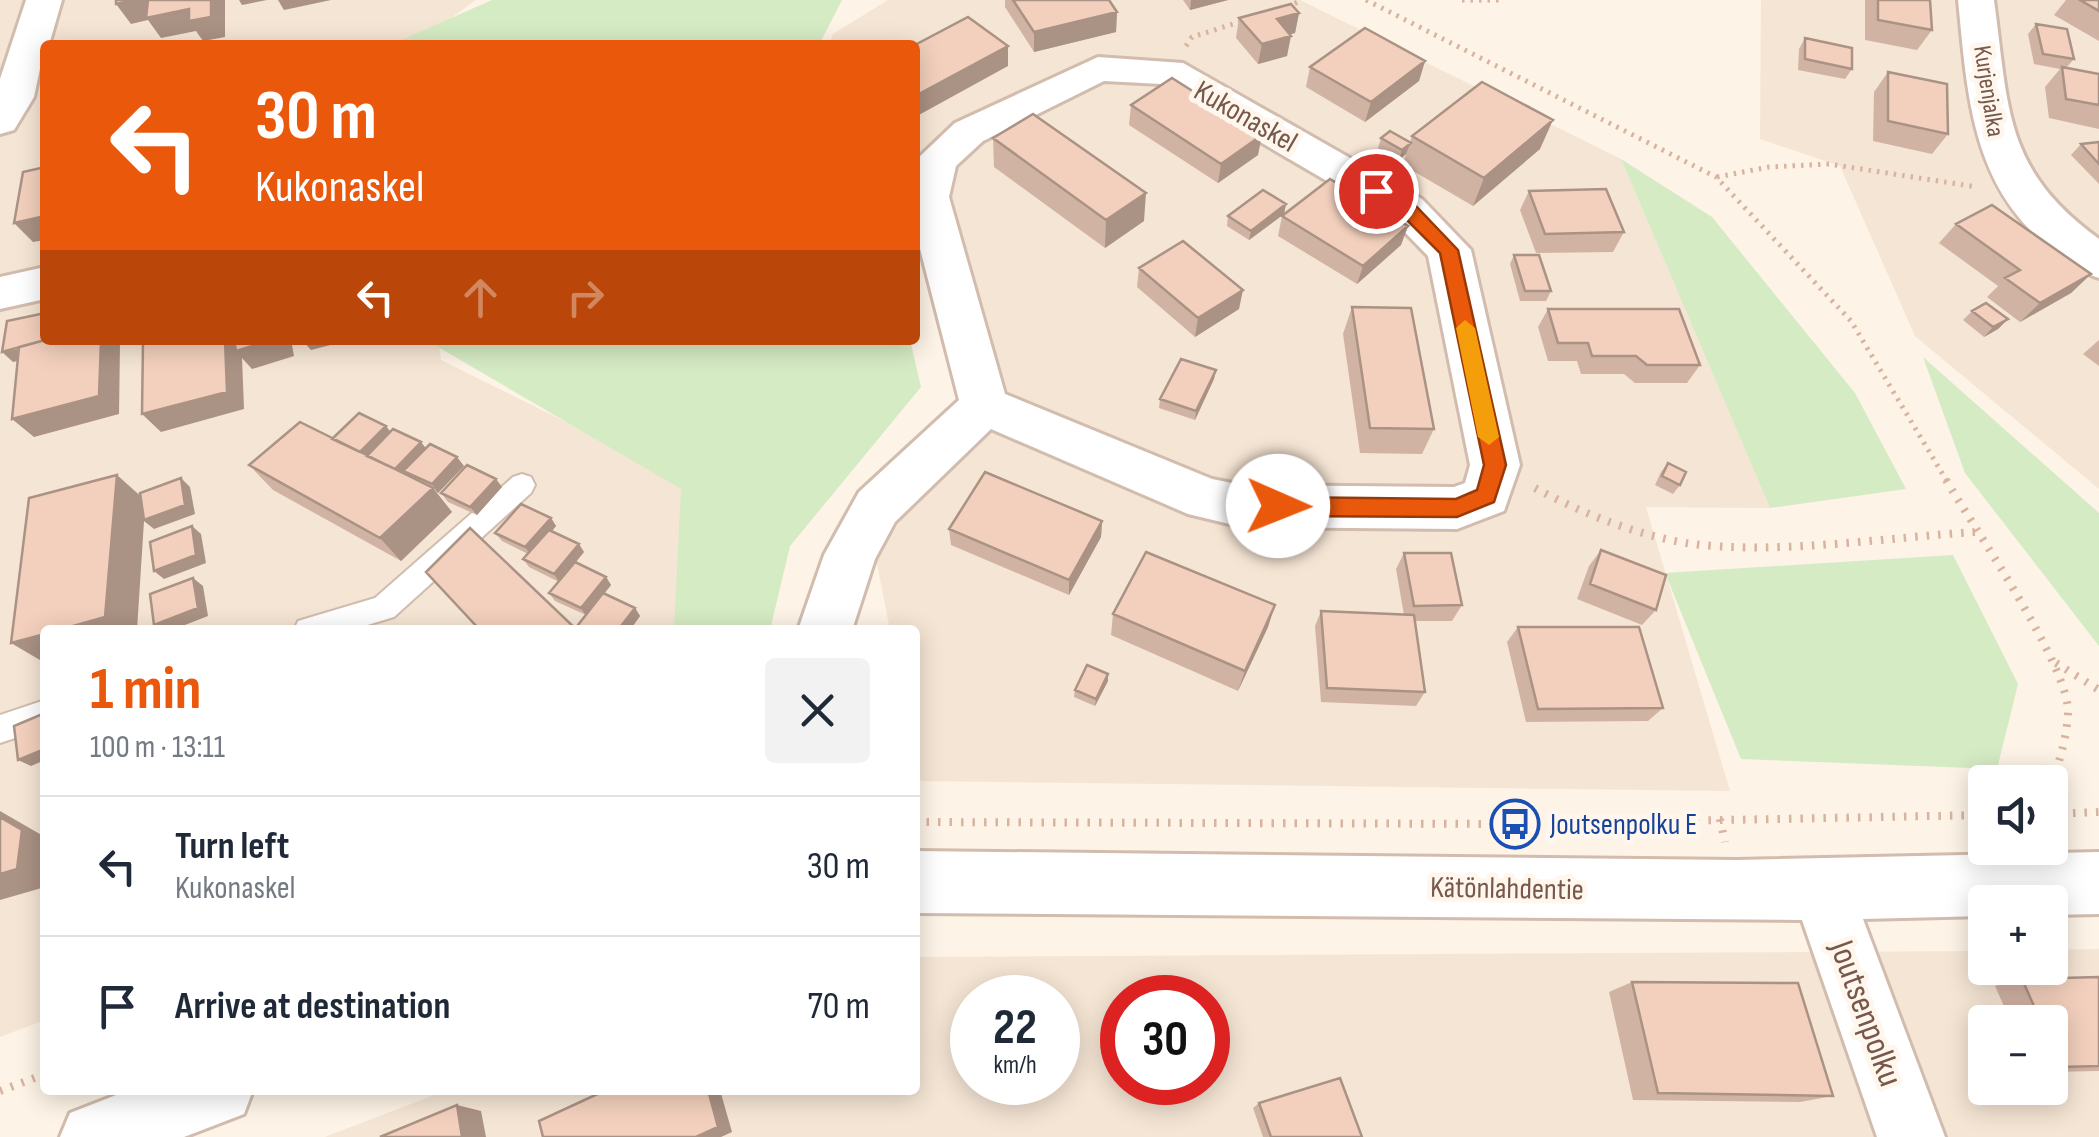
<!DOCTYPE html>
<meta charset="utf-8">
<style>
:root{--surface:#fff;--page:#f2f2f3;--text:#1f2937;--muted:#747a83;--line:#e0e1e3;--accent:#ea580c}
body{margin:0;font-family:"Sofia Sans Condensed",sans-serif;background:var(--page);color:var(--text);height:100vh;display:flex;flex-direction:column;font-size:38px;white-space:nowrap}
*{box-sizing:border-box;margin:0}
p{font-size:32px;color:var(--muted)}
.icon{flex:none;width:55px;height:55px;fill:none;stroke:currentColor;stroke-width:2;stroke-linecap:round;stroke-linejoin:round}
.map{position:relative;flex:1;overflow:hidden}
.sheet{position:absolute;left:40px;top:625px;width:880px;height:470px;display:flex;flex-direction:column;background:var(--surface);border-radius:10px;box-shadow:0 5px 25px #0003}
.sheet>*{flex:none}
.top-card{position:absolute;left:40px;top:40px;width:880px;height:305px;border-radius:10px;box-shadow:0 5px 25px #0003;background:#ea580c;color:#fff;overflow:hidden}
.tools{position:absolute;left:1968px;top:765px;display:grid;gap:20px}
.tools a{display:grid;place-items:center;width:100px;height:100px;border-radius:10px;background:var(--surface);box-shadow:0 5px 25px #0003;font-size:50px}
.speed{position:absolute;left:950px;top:975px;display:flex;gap:20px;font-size:50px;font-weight:700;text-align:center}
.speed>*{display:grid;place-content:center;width:130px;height:130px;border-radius:50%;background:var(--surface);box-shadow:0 5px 25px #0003;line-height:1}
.speed small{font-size:25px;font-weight:400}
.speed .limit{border:15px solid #d22;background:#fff;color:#111}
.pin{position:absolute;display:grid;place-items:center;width:85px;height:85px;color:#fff;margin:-42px;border:5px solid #fff;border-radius:50%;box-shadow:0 2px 10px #0007}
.me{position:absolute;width:110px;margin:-55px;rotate:91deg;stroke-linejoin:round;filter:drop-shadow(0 0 8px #0008)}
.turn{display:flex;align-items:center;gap:35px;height:210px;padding:0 50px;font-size:45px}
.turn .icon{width:130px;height:130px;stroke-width:2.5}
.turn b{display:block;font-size:70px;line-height:85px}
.lanes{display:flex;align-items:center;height:95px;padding:0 50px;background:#0003;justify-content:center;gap:50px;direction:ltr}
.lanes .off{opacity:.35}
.round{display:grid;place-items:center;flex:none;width:105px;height:105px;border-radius:10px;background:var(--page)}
.head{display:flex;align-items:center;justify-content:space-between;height:170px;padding:0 50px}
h1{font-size:60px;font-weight:700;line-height:75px;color:var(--accent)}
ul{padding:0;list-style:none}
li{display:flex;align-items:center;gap:30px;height:140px;padding:0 50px;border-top:2px solid var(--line)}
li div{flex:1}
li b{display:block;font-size:38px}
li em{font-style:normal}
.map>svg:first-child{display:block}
.residential{fill:#f5e5d4;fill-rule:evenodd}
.green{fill:#d5ebc4}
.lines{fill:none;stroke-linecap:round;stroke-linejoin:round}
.service-casing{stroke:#d1bcae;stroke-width:4}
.minor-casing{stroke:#d1bcae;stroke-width:6}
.path-far1{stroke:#d8b3a0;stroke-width:5;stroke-dasharray:2.5 6;stroke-linecap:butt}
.path{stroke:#d8b3a0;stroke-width:8;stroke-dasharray:2.5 9;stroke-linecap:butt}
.service{fill:#fff;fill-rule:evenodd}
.minor{fill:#fff;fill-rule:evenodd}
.wall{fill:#d1b3a3}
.shaded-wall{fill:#aa9284}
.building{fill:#f3d0bd;stroke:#aa9284;stroke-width:2.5}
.route{fill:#ea580c;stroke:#983908;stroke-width:2.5}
.slow{fill:#f59e0b}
.labels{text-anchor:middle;stroke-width:10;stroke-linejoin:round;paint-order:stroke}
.far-street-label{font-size:25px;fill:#77584a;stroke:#fff7ed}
.street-label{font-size:30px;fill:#77584a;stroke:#fff7ed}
.transit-label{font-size:30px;fill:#164399;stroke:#fff7ed;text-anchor:start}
.near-street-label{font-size:35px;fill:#77584a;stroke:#fff7ed}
</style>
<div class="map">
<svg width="2099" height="1137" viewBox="0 0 2099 1137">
<rect width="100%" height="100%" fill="#fdf3e6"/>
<path class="residential" d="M0 0H476L414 45H45V340H438L441 360 711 494 704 630H45V1020L0 1037Z
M888 0H1300L1621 159 1770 508 1646 507 1730 791 921 781 915 750V630H890L876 559 981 394 919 147 915 145V45H829L833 34Z
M1761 0H2099V489L1915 336 1840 166 1760 139Z
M2099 949V1137H325L447 1090H915V957L1985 951V968H2050V950ZM972 998H1058V1082H972ZM1122 998H1208V1082H1122ZM1985 1022H2050V1088H1985Z"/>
<path class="green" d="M492 0H842L819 45H390Z
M1621 159 1712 217 1855 393 1906 489 1770 508Z
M426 340H910L921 387 790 546 770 630H674L681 489Z
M1923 357 2099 513V646L1965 473Z
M1953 555 2018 684 1997 769 1741 759 1665 573Z"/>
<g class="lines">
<g class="service-casing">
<path id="service" d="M522 474 531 477 535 485 531 493 394 617 351 630H294L298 621 375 598 513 477Z
M45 700V728L0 743V715Z"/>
</g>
<g class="minor-casing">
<path id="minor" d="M26 0H62L49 45H45L34 97 14 130 0 134V79Z
M1958 0H1994C2009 109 2003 169 2099 239V278C2079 272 2064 258 2047 245 1971 184 1967 91 1958 0Z
M1098 57 1183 63 1422 199 1471 250 1520 465 1504 511 1457 529 1242 527 1188 514 991 429 895 522 875 559 852 630H798L824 555 859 492 959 400 915 229V161L955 123ZM1104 81 1161 84 1392 219 1428 256 1470 465 1465 483 1454 487 1242 485 1212 479 1005 394 949 197 956 166 983 141Z
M45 267V299L0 309V277Z
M915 851 1737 860 2099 852V914L2050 915V902H1985V916L1863 919 1945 1137H1877L1802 920 915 913Z
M129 1090H253L244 1114 184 1137H60L70 1113Z"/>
</g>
<path class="path-far1" d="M1366 0 1716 177 1851 321 1948 483
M1462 0H1500
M1287 7 1302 0
M1186 46 1192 37 1246 20
M1717 177 1769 167 1829 164 1977 187"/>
<path class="path" d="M1946 480C1973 526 2069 666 2068 712 2067 737 2059 764 2050 787
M1535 488C1582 513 1633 534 1686 543 1774 556 1887 537 1977 532
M2056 663 2099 690
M2050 814 2099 812
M1720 819 1725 842
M915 822 1515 824 1985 815
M0 1091 45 1074"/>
<use href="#service" class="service"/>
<use href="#minor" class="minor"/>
</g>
<path class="wall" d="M1005 0H1109L1117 12 1116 32 1034 52 1005 7Z
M1183 0H1228L1190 10Z
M1865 0H1930L1932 30 1917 50 1865 40Z
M2066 0H2099V41L2054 15Z
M1299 13 1295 33 1290 34 1287 56 1258 64 1236 38 1239 18Z
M2036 24 2074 59 2066 68 2099 74V129L2049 118 2045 87 2060 69 2034 64 2028 34Z
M1805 38 1852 69 1845 79 1798 70 1799 49Z
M1425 61 1419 81 1365 122 1306 87 1310 67Z
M1888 72 1948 134 1932 154 1873 141 1874 92Z
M1131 105 1258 155 1218 183 1129 125Z
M1412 136 1540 149 1473 206 1403 165 1406 154 1399 160 1378 148 1381 138 1410 142Z
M993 138 1144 221 1105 248 994 167Z
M2099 142V184L2071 155 2081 144Z
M1529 191 1624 232 1613 252 1536 253 1520 210Z
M1286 204 1284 214 1249 240 1227 226 1228 216Z
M1282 216 1408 226 1401 245 1357 284 1278 236Z
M1956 224 2091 274 2071 293 2020 322 1987 297 1998 286 1939 243Z
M1514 255 1551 291 1546 301H1520L1510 264Z
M1139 268 1239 309 1195 337 1137 287Z
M1352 307 1434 429 1422 454 1360 453 1343 334Z
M1548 309 1700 365 1687 383H1635L1624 374H1581L1577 361H1548L1538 327Z
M1972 311 2008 319 1998 329 1984 337 1963 320Z
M2099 340V366L2083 354Z
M1216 370 1214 379 1195 420 1159 408 1160 399Z
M391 432 421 442 425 448 464 466 438 493 435 491 452 512 401 561 273 490 249 465 333 439Z
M1668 463 1680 485 1673 494 1655 485 1661 472Z
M502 487 477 515 448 502 441 493Z
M551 518 556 526 552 531 584 552 576 562 606 577 611 585 604 594 635 608 640 616 630 630H582L578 625 586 615 555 601 549 593 559 582 529 567 523 559 528 554 502 541 495 533Z
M1102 521 1101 537 1069 595 951 545 949 529Z
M1601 550 1656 610 1642 625 1577 599 1589 566Z
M1404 553 1462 605 1452 621H1415L1425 692 1416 706 1321 702 1315 626 1321 611 1404 615 1396 569Z
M1113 614 1268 627 1238 691 1111 635Z
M1518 627 1663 708 1648 721 1526 722 1507 642Z
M1108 674V681L1095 706 1074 697 1075 690Z
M2099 977V1071L2050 1072V1022H2011L1995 986 2022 979Z
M1632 982 1833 1096 1800 1102 1633 1100 1609 992Z
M1259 1103 1362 1137H1263L1253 1108Z"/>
<path class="shaded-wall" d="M135 0H225V37L203 41 196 31 161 38 148 20 131 24 116 4Z
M239 0H267L242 5Z
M278 0H331L284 10Z
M1191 0H1228L1190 10Z
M1117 12 1116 32 1034 52V32Z
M1299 13 1295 33 1273 39 1277 19Z
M1291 36 1287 56 1258 64 1262 44Z
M1008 46V66L917 116 915 96Z
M1425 61 1419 81 1365 122 1371 102Z
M1553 120 1540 149 1473 206 1484 178Z
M1262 135 1258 155 1218 183 1221 164Z
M1410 144 1406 154 1399 160 1402 150Z
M1146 193 1144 221 1105 248 1106 220Z
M1286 204 1284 214 1249 240 1251 231Z
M45 216V240L33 242 14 223Z
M1408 226 1401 245 1357 284 1363 266Z
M2091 274 2071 293 2020 322 2040 303Z
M1243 290 1239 309 1195 337 1198 318Z
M2008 319 1998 329 1984 337 1993 327Z
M67 340 66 350 13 362 2 352Z
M101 340H116L120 344 119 414 34 437 12 419Z
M225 340H291L294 356 252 369 242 358 244 409 161 432 142 414Z
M302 340H350L311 350Z
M1216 370 1214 379 1195 420 1196 411Z
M386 426 393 435 370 458 360 452Z
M421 442 428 451 403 471 405 474 402 478 395 469Z
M457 457 464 466 438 493 432 484Z
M117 475 145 500 181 478 190 487 195 514 154 529 144 521 137 630H59Z
M496 479 502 487 477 515 470 507Z
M433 488 452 512 401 561 380 538Z
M551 518 556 526 531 556 525 547Z
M1102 521 1101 537 1069 595V580Z
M192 526 201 534 206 563 164 579 154 571Z
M579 544 584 552 559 582 554 574Z
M606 577 611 585 586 616 581 608Z
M193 578 203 586 208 616 172 630H161L154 625Z
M1275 605 1268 627 1238 691 1245 671Z
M635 608 640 616 630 630H618Z
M45 634V663L11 643Z
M1108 674V681L1095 706 1096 699Z
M45 749V760L31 766 18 760Z
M0 811 45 837V887L0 900Z
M708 1090H720L732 1132 721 1137H696Z
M457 1105 481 1111 486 1137H462Z"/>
<path class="building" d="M116 0H135L116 4Z
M148 0H211V17L189 21V9L146 18Z
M1013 0H1109L1117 12 1034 32Z
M1878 0H1930L1932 30 1878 20Z
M2080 0H2099V11Z
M1291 4 1299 13 1277 19 1291 36 1262 44 1239 18Z
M968 17 1008 46 915 96V45Z
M2036 24 2067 29 2074 59 2043 54Z
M1365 28 1425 61 1371 102 1310 67Z
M1805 38 1852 48V69L1805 59Z
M2062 67 2099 74V105L2066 99Z
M1888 72 1947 84 1948 134 1888 121Z
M1172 78 1262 135 1221 164 1131 105Z
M1482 82 1553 120 1484 178 1412 136Z
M1033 114 1146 193 1106 220 993 138Z
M1390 131 1411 143 1402 150 1381 138Z
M2099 142V164L2081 144Z
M45 167V216L14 223 23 172Z
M1330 179 1408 226 1363 266 1282 216Z
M1606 189 1624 232 1545 234 1529 191Z
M1263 190 1286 204 1251 231 1228 216Z
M1992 205 2091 274 2040 303 2005 278 2020 270 1956 224Z
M1183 241 1243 290 1198 318 1139 268Z
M1514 255H1539L1551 291H1525Z
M1986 303 2008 319 1993 327 1972 311Z
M1352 307 1411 308 1434 429 1370 428Z
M1548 309H1679L1700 365H1647L1636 356H1592L1588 343H1558Z
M45 313V340L2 352 7 321Z
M45 340H101L99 396 12 419 19 347Z
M152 340H225L227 392 142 414 143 342Z
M234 340H271L236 351Z
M1181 359 1216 370 1196 411 1160 399Z
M359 413 386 426 360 452 332 439Z
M300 422 433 488 380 538 249 465Z
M393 429 421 442 395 469 367 456Z
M430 444 457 457 432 484 403 471Z
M1668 463 1686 472 1680 485 1662 476Z
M467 465 496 479 470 507 441 493Z
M985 472 1102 521 1069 580 949 529Z
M117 475 105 617 59 630H45V634L11 643 29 498Z
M181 478 185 505 144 520 140 493Z
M521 504 551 518 525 547 495 533Z
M192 526 196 555 154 571 150 542Z
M470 528 577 630H480L426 572Z
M549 530 579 544 554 574 523 559Z
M1601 550 1666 575 1656 610 1590 584Z
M1146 552 1275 605 1245 671 1113 614Z
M1404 553H1451L1462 605 1414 606Z
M575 562 606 577 581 608 549 593Z
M193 578 198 608 154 625 150 594Z
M603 593 635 608 618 630H589L578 625Z
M1321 611 1414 615 1425 692 1327 688Z
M1518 627H1639L1663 708 1538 709Z
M1087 665 1108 674 1096 699 1075 690Z
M45 713V749L18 760 14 726Z
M0 817 22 830 17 869 0 874Z
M2099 977V1066L2061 1067 2050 1043V1022H2041L2022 979Z
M1632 982 1798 983 1833 1096 1658 1093Z
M1340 1078 1362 1137H1271L1259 1103Z
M606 1090H708L718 1127 696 1137H543L539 1121Z
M457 1105 462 1137H380Z"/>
<path class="route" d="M1376 185 1414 204 1458 250 1506 465 1494 502 1457 517 1278 516 1267 506 1278 497 1456 499 1477 490 1484 465 1440 253 1400 213 1370 195V187Z"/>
<path class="slow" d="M1465 320 1475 328 1499 437 1489 445 1478 437 1456 328Z"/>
<defs>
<g id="bus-ring" transform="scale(2.5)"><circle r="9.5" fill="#fff7ed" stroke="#1a4fb4" stroke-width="1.5"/><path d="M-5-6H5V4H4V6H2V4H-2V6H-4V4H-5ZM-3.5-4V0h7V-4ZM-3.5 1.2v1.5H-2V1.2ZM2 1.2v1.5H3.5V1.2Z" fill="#1a4fb4"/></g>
</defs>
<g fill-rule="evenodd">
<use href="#bus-ring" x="1515" y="824"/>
</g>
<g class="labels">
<g class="far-street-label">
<text transform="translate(1990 91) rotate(81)" y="9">Kurjenjalka</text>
</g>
<g class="street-label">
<text transform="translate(1246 116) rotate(30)" y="10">Kukonaskel</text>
<text transform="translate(1507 888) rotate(1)" y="10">Kätönlahdentie</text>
</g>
<g class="transit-label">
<text x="1550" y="834">Joutsenpolku E</text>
</g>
<g class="near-street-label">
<text transform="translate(1867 1013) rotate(70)" y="12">Joutsenpolku</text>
</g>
</g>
</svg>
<div class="tools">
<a><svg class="icon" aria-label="sound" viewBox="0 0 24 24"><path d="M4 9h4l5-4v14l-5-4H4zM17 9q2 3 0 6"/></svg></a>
<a>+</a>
<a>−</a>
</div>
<div class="speed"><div>22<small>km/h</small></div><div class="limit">30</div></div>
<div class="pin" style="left:1376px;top:191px;background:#d93025"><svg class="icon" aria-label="arrive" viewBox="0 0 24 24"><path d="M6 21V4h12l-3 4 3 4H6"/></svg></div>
<svg class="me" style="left:1278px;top:506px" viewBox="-20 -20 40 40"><circle r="19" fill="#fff"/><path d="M0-13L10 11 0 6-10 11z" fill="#ea580c"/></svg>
<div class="top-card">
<div class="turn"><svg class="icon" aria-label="left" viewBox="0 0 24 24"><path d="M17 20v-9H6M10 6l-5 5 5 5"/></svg><div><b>30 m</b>Kukonaskel</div></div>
<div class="lanes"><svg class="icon" aria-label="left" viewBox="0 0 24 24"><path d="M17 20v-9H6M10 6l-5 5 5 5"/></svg><svg class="icon off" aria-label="ahead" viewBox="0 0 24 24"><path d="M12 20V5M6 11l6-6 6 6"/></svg><svg class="icon off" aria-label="right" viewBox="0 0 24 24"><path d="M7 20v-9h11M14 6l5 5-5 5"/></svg></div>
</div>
<section class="sheet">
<div class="head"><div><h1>1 min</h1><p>100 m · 13:11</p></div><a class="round"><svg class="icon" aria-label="close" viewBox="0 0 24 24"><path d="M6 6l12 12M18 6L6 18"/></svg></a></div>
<ul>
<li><svg class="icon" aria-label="left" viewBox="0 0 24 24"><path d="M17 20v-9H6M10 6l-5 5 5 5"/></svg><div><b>Turn left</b><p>Kukonaskel</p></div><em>30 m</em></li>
<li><svg class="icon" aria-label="arrive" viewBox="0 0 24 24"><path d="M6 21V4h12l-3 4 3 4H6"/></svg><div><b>Arrive at destination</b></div><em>70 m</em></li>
</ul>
</section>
</div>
